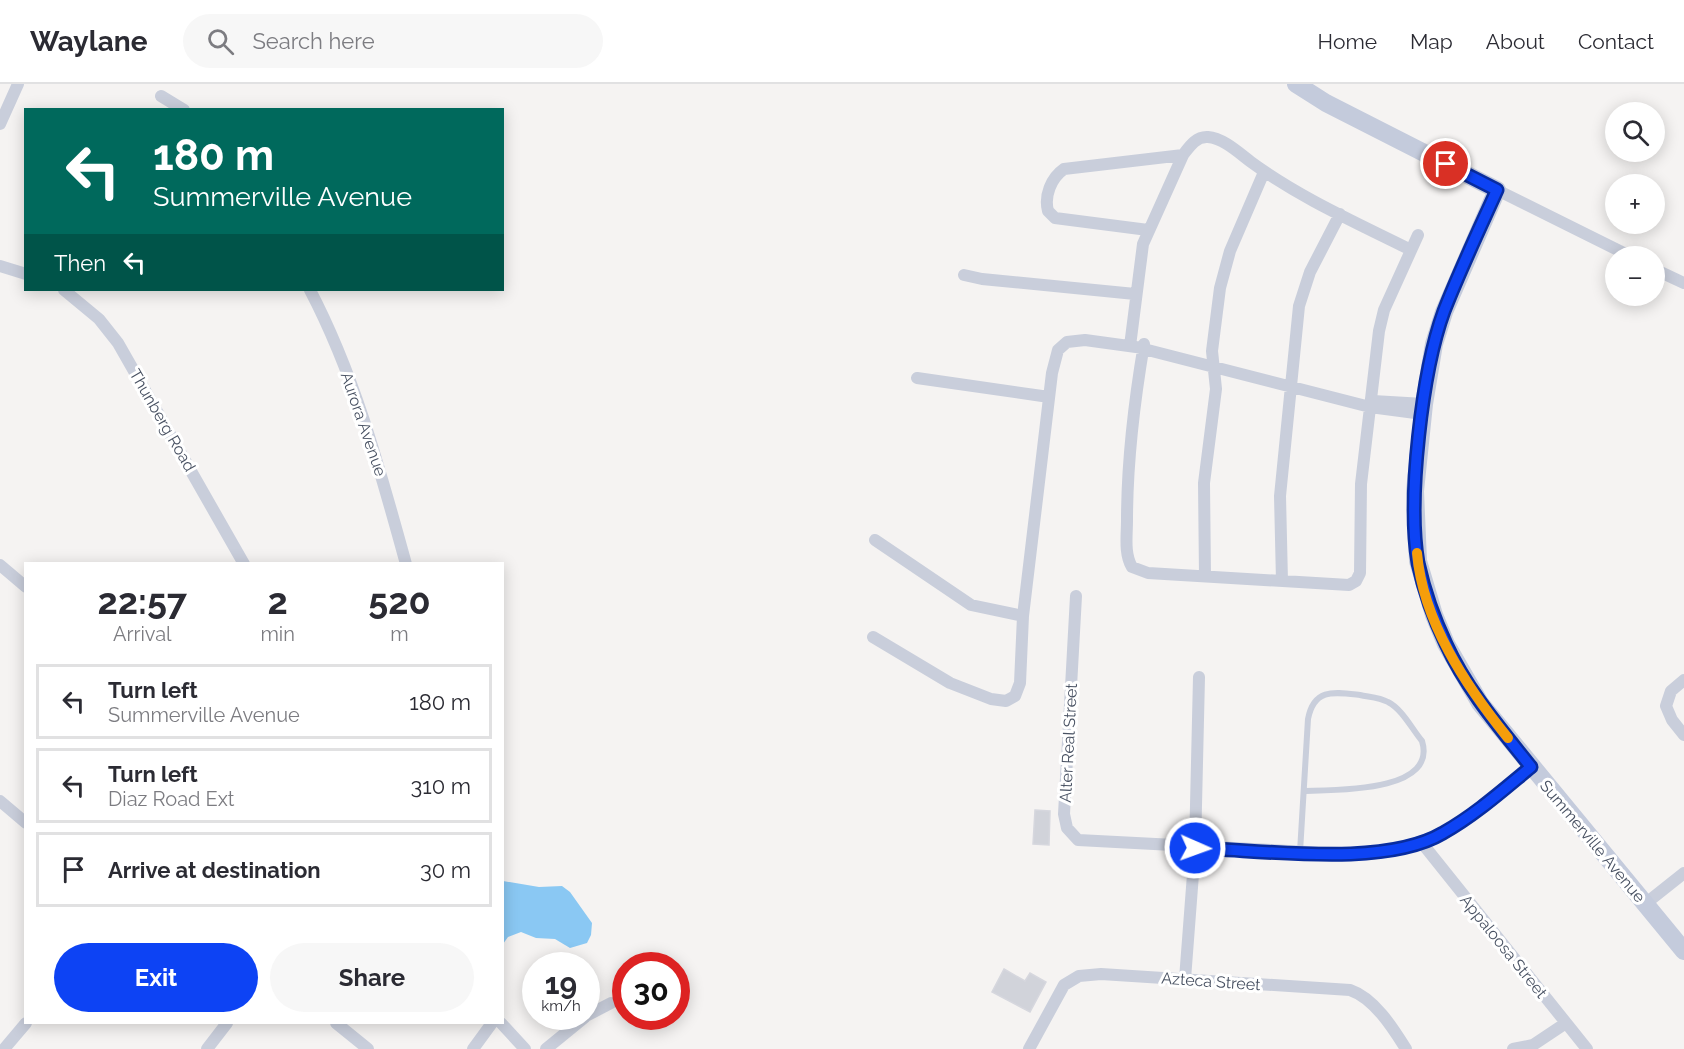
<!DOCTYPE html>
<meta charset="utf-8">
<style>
:root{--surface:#fff;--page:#f7f7f7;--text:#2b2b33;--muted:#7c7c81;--line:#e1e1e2;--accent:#0d43f4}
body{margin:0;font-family:Raleway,sans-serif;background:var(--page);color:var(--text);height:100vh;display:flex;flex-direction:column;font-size:22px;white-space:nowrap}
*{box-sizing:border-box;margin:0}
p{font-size:20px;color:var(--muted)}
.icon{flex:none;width:33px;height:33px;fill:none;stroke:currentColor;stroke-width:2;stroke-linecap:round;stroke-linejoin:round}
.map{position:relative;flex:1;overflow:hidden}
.sheet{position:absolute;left:24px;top:478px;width:480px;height:462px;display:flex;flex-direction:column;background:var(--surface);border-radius:0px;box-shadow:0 3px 15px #0003}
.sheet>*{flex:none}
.banner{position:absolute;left:24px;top:24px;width:480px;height:183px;border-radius:0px;box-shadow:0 3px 15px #0003;background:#00695c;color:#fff;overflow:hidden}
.tools{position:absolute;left:1605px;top:18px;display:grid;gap:12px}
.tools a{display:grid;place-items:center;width:60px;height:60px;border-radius:50%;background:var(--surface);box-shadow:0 3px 15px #0003;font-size:30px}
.speed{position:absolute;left:522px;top:868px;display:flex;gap:12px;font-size:30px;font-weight:700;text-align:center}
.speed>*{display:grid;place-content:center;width:78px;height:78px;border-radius:50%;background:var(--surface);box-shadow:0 3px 15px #0003;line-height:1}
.speed small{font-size:15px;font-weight:400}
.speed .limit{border:9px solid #d22;background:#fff;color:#111}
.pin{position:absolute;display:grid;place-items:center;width:51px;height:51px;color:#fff;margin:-26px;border:3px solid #fff;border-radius:50%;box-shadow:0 2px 6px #0007}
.me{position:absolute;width:66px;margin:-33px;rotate:92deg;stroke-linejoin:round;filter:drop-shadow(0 0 4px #0008)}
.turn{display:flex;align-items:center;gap:21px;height:126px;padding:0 30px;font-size:27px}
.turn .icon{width:78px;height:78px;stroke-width:2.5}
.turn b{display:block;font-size:42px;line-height:51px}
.then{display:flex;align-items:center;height:57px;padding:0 30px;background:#0003;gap:12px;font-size:22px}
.eta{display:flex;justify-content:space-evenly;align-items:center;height:102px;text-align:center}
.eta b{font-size:36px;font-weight:700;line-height:42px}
.action{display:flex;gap:12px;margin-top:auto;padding:12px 30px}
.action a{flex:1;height:69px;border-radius:36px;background:var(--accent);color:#fff;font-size:24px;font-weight:700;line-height:69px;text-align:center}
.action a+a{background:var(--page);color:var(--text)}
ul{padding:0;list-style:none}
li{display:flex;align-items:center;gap:18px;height:75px;margin:0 12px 9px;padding:0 18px;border:3px solid var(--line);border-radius:0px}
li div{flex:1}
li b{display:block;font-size:22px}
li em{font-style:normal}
header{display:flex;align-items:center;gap:36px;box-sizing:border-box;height:84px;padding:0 30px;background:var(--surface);border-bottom:2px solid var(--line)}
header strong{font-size:28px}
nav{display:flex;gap:33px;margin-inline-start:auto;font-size:21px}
.search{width:420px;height:54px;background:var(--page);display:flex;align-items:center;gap:15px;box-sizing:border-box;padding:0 21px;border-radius:33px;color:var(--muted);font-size:22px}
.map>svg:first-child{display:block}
.water{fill:#8ac8f3}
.building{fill:#d1d3da;stroke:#d6d7de;stroke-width:1.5}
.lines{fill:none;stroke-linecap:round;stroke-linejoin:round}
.lane{stroke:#c9cedb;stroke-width:6}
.street{stroke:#c9cedb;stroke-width:12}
.secondary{stroke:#c4cbdc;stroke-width:18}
.route-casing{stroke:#082c9f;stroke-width:15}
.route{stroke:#0d43f4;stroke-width:10}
.slow{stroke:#f59e0b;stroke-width:10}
.labels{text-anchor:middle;stroke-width:6;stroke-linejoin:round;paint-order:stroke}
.street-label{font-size:16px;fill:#485162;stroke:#fff}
</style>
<header>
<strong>Waylane</strong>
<div class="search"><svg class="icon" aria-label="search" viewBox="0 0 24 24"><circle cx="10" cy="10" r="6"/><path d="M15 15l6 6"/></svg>Search here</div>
<nav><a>Home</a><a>Map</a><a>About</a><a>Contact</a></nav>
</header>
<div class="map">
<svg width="1684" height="965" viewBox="0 0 1684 965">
<rect width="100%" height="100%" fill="#f5f3f2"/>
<path class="water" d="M503 797 539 803 562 802 570 808 592 839 591 851 587 859 570 864 555 855 536 854 521 848 508 853 503 860Z"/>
<path class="building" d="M1035 726 1050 727 1049 761 1033 760Z
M1004 885 1025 897 1030 889 1046 898 1030 928 992 908Z"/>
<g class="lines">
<path class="lane" d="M1300 768 1308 635C1314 604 1334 608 1360 611 1369 613 1379 613 1388 618 1402 625 1412 645 1422 657 1438 709 1333 706 1304 707"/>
<path class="street" d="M161 12 184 26
M0 40 18 0
M1497 106 1630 172
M1148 146 1055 134 1048 127C1044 112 1051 94 1064 85L1183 71
M0 182 26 190
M1654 185 1684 199
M964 191 982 195 1135 210
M64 206 99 235 118 259 244 480
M310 206C355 292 380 386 406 480
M1144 260C1134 319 1127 377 1127 437 1127 451 1124 470 1132 483L1148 489 1349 501 1356 497 1360 489 1361 400 1379 247 1384 226 1418 151
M1130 262 1143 160 1183 71C1189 63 1196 52 1208 53 1223 54 1239 69 1251 78 1300 114 1357 139 1411 166
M917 294 1049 313
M1373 317 1424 320
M875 456 971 521 1023 532
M0 481 26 503
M1205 492 1204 399 1216 305 1212 267 1220 204 1230 167 1264 88
M1282 497 1280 412 1299 222 1310 188 1340 130
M1076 512 1064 730 1067 744 1078 756 1308 768 1370 770 1396 766 1443 750 1473 730 1531 683
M873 553 950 599 991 615 1006 617 1015 612 1020 599 1023 532 1052 289 1058 266 1067 258 1085 256 1136 263 1370 323 1423 330
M1684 596 1671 607 1666 622 1672 636 1684 651
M0 717 26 739
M1422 759 1587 965
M1645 820 1684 789
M1185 895 1195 764 1199 593
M586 932 611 919
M336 939 368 965
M501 939 525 965
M4 965 26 939
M207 965 227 939
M473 965 492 939
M546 965 585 933
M1029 965 1064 901 1079 892 1101 890 1350 906C1374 914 1393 944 1406 965
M1513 965 1533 961 1566 939"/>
<path class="secondary" d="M1296 0 1326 19 1497 106 1444 228 1434 260 1424 320 1415 407 1418 477 1434 531 1446 560 1480 619 1684 867"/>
</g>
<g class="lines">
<g class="route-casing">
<path id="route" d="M1195 764C1264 766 1384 784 1443 749 1475 731 1503 706 1531 683 1500 644 1467 606 1446 560 1434 535 1424 506 1418 479 1407 416 1422 287 1444 227 1460 186 1479 146 1497 106L1446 80"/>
</g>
<use href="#route" class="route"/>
<path class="slow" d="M1417 469C1423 538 1466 602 1508 654"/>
</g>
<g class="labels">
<g class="street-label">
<text transform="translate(163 336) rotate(60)" y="6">Thunberg Road</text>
<text transform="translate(364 340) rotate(71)" y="6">Aurora Avenue</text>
<text transform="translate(1068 659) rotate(-87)" y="6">Alter Real Street</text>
<text transform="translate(1593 757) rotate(50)" y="6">Summerville Avenue</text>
<text transform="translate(1504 862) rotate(51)" y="6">Appaloosa Street</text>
<text transform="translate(1211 897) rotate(4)" y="6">Azteca Street</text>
</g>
</g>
</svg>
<div class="tools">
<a><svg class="icon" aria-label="search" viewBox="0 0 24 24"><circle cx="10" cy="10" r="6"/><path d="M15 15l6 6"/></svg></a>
<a>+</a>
<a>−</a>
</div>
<div class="speed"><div>19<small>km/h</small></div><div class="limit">30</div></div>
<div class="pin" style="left:1446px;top:80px;background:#d93025"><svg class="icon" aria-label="arrive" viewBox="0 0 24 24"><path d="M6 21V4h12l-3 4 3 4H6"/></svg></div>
<svg class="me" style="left:1195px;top:764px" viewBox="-20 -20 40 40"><circle r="17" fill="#0d43f4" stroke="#fff" stroke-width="3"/><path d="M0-11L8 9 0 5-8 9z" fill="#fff"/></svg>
<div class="banner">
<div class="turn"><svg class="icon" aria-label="left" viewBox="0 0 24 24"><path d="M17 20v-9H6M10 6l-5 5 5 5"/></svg><div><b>180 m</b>Summerville Avenue</div></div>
<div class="then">Then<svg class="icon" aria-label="left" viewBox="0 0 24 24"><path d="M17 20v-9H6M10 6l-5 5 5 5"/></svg></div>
</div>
<section class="sheet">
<div class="eta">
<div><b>22:57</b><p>Arrival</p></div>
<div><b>2</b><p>min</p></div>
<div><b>520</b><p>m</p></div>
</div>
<ul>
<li><svg class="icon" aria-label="left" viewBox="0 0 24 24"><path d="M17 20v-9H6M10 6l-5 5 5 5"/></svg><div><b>Turn left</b><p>Summerville Avenue</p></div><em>180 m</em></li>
<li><svg class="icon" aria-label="left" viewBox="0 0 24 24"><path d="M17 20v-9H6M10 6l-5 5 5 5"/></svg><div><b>Turn left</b><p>Diaz Road Ext</p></div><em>310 m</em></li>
<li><svg class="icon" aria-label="arrive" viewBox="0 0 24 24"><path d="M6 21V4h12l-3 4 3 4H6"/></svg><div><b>Arrive at destination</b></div><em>30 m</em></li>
</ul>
<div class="action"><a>Exit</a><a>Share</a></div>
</section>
</div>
